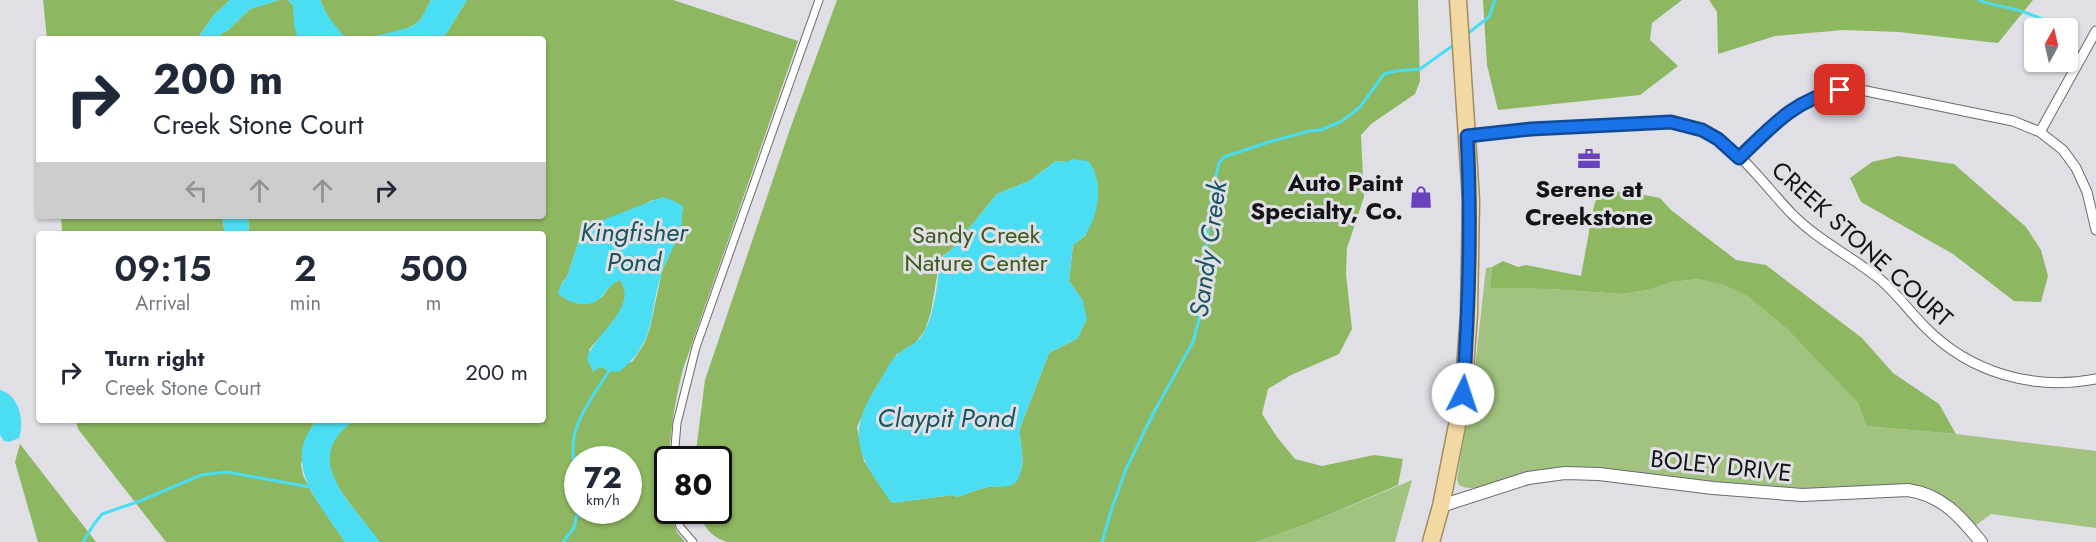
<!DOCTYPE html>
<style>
:root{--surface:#fff;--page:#f2f2f3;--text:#1f2937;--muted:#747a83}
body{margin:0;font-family:Jost,sans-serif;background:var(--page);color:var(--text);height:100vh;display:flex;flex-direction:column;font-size:22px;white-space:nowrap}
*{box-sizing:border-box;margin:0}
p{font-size:20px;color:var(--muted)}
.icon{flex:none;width:33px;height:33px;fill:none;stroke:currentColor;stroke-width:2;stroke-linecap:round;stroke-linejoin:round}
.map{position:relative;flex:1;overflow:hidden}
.panel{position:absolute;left:36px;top:231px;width:510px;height:192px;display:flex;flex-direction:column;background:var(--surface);border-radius:6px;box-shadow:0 2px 4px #0004}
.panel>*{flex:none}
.guide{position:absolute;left:36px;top:36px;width:510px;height:183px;border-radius:6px;box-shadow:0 2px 4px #0004;background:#fff;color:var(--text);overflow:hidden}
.needle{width:39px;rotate:8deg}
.buttons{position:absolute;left:2024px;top:18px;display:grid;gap:12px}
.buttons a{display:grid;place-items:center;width:54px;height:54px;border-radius:6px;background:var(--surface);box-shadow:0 2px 4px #0004;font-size:30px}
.speed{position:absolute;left:564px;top:446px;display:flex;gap:12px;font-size:30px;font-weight:700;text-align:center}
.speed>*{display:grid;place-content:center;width:78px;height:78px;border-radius:50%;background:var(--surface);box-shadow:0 2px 4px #0004;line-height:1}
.speed small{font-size:15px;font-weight:400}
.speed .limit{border:3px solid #111;border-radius:9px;background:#fff;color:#111}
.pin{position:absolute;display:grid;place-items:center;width:51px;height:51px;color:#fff;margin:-26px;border-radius:12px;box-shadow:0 3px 9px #0006}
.me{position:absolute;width:66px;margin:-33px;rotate:4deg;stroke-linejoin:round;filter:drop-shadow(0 0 4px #0008)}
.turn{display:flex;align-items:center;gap:21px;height:126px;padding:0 18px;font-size:27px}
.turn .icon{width:78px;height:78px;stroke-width:2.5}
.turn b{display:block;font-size:42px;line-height:51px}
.lanes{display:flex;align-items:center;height:57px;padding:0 18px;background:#0003;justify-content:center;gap:30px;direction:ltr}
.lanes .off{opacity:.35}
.eta{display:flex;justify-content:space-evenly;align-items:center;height:102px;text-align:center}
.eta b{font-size:36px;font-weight:600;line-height:42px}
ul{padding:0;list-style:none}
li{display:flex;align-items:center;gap:18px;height:78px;padding:0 18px}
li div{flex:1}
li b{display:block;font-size:22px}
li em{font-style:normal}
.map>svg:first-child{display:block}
.green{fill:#a1c37f}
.forest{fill:#8db760;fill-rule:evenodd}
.water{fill:#4bdef2}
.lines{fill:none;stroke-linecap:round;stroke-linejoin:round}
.stream{stroke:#4bdef2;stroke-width:3}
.pedestrian-casing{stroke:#6b6a70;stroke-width:9}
.minor-casing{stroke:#6b6a70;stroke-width:11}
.tertiary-casing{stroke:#6b6a70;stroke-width:14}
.trunk-casing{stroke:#a18d61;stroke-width:19}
.pedestrian{stroke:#fff;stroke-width:7}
.minor{stroke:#fff;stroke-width:9}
.tertiary{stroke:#fff;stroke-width:12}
.trunk{stroke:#f2d8a2;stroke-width:16}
.route-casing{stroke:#114b97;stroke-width:15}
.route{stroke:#1a73e8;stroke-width:10}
.labels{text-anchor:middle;stroke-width:6;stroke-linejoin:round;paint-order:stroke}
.poi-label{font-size:24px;font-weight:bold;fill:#131315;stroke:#e0dfe6;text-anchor:end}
.park-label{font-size:24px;fill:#3f5a1e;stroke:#e0dfe6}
.street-label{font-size:24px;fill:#131315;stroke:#e0dfe6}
.water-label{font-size:26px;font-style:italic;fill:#18555e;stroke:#e0dfe6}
</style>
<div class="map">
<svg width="2096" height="542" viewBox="0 0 2096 542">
<rect width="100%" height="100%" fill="#e0dfe6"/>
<path class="green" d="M1492 267 1490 288 1549 289 1622 294 1648 290 1672 282 1697 279 1723 283 1747 296 1786 328 1858 403 1866 426 1956 434 2096 451V528L1991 514 1975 526C1953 504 1940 489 1907 486L1809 491 1517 476C1499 481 1476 494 1459 485L1457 479 1474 376 1486 268Z
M1412 480 1395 542H1256L1312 522Z"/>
<path class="forest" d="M43 0H230L213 16 197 39H47Z
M279 0H288L293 5 298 39H218L222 33 227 31 250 9Z
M320 0H431C427 7 424 16 419 21 403 35 365 40 344 39L327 15Z
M467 0H673L798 41 683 369C670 420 668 458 668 510H670L676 531 685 542H379C354 503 296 460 355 420H543V234H249L248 216H543V39H438L446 34ZM659 199 683 206 679 234 662 271 650 328 644 344 632 362 600 366 589 350C599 337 623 314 625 298 626 292 623 285 620 280L613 283 601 298 561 284 567 277 579 240 650 201ZM578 459H628V510H578Z
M837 0H1418L1420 81 1415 94 1371 124 1361 135 1364 197 1347 248 1346 274 1352 329 1339 354 1291 375 1268 389 1262 414 1277 437 1295 459 1322 466 1374 455 1403 459 1398 485 1312 522 1256 542H727C709 536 705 527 697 510H718V459H695L705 380 790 129ZM1056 161 1067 162 1086 235 1073 245 1069 281 1083 301 1078 338 1049 353 1020 428C1019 441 1024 453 1022 465 1018 490 1007 485 988 487 978 489 967 494 957 497L952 495 892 503 864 461 857 427 874 391 897 354 913 346 925 330 931 312 940 258 952 249 997 194 1029 181Z
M1483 0H1682L1652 23 1650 40 1678 66 1640 95 1498 110 1487 65Z
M1709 0H2033L1998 43 1899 32 1843 30 1775 36 1718 54 1717 12Z
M1898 156 1954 164 2026 227 2041 250 2048 276 2041 302 2014 301 1953 254 1861 202 1850 178 1872 162Z
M1599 190 1634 193 1660 198 1671 210 1736 260 1766 265 1862 338 1893 373 1939 404 1956 434 1866 426 1858 403 1786 328 1747 296 1723 284 1697 279 1672 282 1648 290 1622 294 1549 289 1490 288 1492 267 1503 261 1518 267 1526 265 1581 276 1593 210Z
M61 216H222L225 234H74L62 231Z
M76 420H318L312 426 301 464 303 475 312 493 345 542H166L78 429Z
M20 444 96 542H38L15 462Z"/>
<path class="water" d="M230 0H279L250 9 227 31 222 33 218 39H197L213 16Z
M288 0H320L327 15 346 39H298L294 25 293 5Z
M431 0H467L446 34 438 39H364L411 27 421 19Z
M1072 159 1088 161C1104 179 1099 213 1087 232 1084 238 1078 241 1073 245L1069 281 1083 301 1087 319 1078 338 1049 353 1020 428C1019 441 1024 453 1022 465 1018 492 1007 485 988 487 978 489 967 494 957 497L952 495 892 503C859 457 844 436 878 384 884 375 890 360 898 354 909 344 917 346 925 330 935 312 938 279 940 259L952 249 997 194 1029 181 1056 161 1067 162Z
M662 197 672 200 683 206C682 216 682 225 679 234 675 247 666 259 662 272 648 313 658 341 619 372L609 371 600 367 593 372 587 359C594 333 639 308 620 280 611 284 608 289 602 296 590 310 571 304 558 294L560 286 567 277 579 240 590 225Z
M222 216H248L249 234H225Z
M0 390C19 395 25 421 19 438L9 442 4 441 0 435Z
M318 420H355C297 459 353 504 380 542H345C321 506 278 461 318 420Z"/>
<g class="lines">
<path class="stream" d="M1979 0C1992 6 2004 6 2017 10 2031 14 2046 20 2058 28
M1467 34 1489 17 1495 0
M578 493C575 475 571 455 574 437 579 413 596 392 609 371
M83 542 94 524 102 514 140 501 201 475 227 472 310 487V484
M563 542 574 528 578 510
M1102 542 1111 511 1126 469 1154 412 1193 342 1199 320 1212 193 1219 163 1224 157 1269 142 1309 131 1321 130 1342 121 1360 107 1384 74 1396 71 1420 69 1455 44"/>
<g class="pedestrian-casing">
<path id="pedestrian" d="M674 459 677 423 696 347 819 0
M676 510 680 527 693 542"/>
</g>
<g class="minor-casing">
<path id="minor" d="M2040 132 2096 31
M1467 136C1512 131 1558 128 1603 125 1635 123 1672 117 1702 130 1737 145 1765 186 1791 213 1817 240 1853 257 1882 281 1898 295 1910 312 1925 327 1970 373 2034 391 2096 379
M1739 158 1776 123 1802 103 1817 96 1840 90 1866 91 2013 121 2040 132 2063 150 2076 168 2087 192 2096 230"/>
</g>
<g class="tertiary-casing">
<path id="tertiary" d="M1441 506 1528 478 1565 473 1599 474 1713 488 1802 495 1908 490C1942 495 1961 517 1981 542"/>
</g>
<g class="trunk-casing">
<path id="trunk" d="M1431 542 1441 506 1463 395 1469 314 1471 200 1458 0"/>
</g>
<use href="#pedestrian" class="pedestrian"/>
<use href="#minor" class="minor"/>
<use href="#tertiary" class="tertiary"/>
<use href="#trunk" class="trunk"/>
</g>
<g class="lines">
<g class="route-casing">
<path id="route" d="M1463 394C1469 306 1472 224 1467 136L1531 129 1671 122 1702 130 1718 139 1739 158C1771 127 1795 99 1840 90"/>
</g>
<use href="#route" class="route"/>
</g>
<defs>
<g id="office-bare" transform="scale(1.8)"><path d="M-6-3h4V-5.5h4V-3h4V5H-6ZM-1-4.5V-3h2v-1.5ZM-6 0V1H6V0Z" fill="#6943bb" stroke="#e0dfe6" stroke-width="2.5" paint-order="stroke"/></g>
<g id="shop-bare" transform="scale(1.8)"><path d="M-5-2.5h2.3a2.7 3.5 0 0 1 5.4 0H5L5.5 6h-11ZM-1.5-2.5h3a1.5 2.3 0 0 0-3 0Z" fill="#6943bb" stroke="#e0dfe6" stroke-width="2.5" paint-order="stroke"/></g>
</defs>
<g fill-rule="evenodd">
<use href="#office-bare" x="1589" y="159"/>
<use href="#shop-bare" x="1421" y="197"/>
</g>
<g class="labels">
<g class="poi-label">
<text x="1403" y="191">Auto Paint<tspan x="1403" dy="28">Specialty, Co.</tspan></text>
<text x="1589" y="197" text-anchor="middle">Serene at<tspan x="1589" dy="28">Creekstone</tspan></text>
</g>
<g class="park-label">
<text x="976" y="243">Sandy Creek<tspan x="976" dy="28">Nature Center</tspan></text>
</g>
<g class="street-label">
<text transform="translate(1862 244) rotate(42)" y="8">CREEK STONE COURT</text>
<text transform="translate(1721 466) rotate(6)" y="8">BOLEY DRIVE</text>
</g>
<g class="water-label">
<text x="634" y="241">Kingfisher<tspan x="634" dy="30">Pond</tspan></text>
<text transform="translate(1208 249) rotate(-82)" y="9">Sandy Creek</text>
<text x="946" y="427">Claypit Pond</text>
</g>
</g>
</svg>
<div class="buttons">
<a><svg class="needle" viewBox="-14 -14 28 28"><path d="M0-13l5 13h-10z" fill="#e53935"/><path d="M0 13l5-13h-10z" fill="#747a83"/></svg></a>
</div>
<div class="speed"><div>72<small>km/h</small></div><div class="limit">80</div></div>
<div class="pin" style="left:1840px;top:90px;background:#d93025"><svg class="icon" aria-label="arrive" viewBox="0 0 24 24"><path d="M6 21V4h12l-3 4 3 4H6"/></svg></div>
<svg class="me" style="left:1463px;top:394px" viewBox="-20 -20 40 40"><circle r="19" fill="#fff"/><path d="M0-13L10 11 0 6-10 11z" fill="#1a73e8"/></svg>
<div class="guide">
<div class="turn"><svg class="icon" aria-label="right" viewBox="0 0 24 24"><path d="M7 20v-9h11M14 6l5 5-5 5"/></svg><div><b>200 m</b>Creek Stone Court</div></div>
<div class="lanes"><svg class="icon off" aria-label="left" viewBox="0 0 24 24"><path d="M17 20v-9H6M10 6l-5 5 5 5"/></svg><svg class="icon off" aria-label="ahead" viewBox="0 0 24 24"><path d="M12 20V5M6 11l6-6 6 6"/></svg><svg class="icon off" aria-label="ahead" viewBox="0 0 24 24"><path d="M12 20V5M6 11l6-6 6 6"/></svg><svg class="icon" aria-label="right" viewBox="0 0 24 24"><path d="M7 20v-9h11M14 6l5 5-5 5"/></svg></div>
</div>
<section class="panel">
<div class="eta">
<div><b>09:15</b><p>Arrival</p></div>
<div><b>2</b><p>min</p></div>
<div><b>500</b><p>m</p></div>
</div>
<ul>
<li><svg class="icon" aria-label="right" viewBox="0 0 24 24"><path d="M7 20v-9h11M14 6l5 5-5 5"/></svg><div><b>Turn right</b><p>Creek Stone Court</p></div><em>200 m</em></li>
</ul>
</section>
</div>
